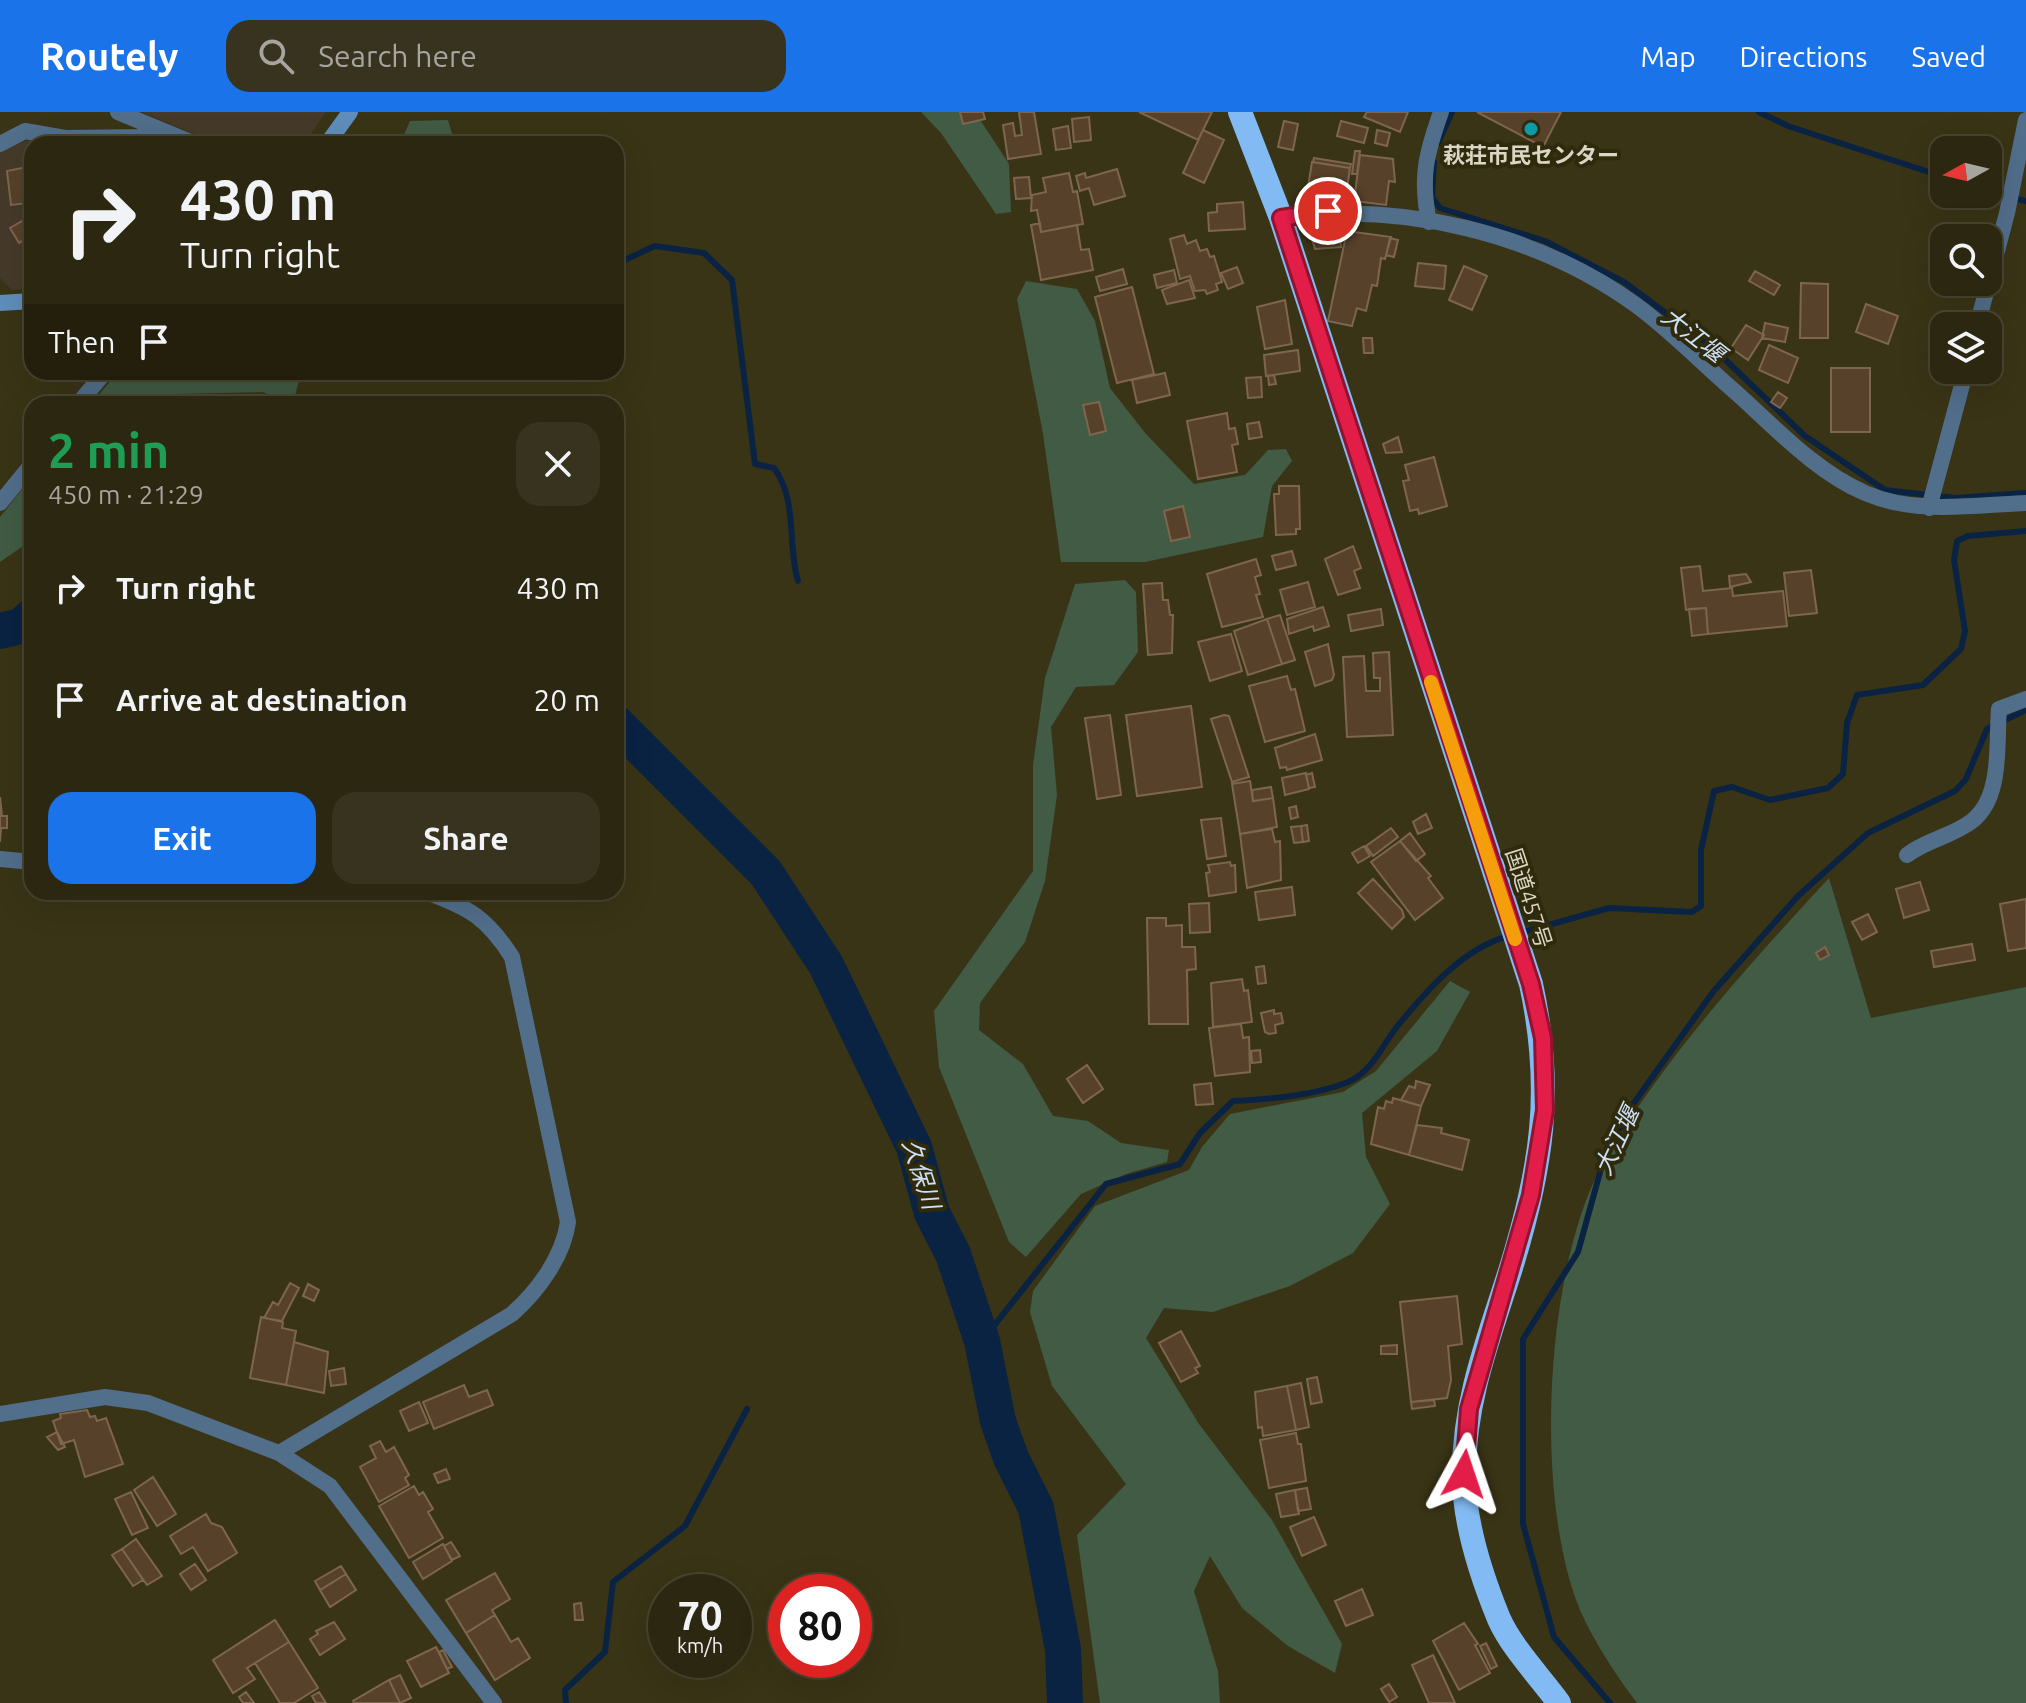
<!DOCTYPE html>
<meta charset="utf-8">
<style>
:root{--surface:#2c2710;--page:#38331e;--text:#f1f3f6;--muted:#a6a59f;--line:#484430;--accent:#1a73e8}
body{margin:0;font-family:Ubuntu,"Noto Sans JP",sans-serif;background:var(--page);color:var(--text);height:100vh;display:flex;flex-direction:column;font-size:30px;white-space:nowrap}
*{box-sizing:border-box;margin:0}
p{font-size:26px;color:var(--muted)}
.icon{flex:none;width:44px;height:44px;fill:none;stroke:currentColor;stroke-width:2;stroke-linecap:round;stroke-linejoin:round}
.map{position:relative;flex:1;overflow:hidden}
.side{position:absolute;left:24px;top:284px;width:600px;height:504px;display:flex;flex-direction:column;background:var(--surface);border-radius:24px;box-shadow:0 8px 32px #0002,0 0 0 2px var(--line)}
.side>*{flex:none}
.guide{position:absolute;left:24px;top:24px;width:600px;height:244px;border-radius:24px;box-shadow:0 8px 32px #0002,0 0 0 2px var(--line);background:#2c2710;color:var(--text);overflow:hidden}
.needle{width:52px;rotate:262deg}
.tools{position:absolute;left:1930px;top:24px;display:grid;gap:16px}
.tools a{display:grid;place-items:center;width:72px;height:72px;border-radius:16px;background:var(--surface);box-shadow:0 8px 32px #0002,0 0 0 2px var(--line);font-size:40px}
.speed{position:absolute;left:648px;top:1462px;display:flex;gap:16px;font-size:40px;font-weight:700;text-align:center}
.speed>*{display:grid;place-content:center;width:104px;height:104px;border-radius:50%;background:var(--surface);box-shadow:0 8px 32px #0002,0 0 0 2px var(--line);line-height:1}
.speed small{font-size:20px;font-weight:400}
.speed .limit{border:12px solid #d22;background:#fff;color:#111}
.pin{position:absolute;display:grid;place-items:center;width:68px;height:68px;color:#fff;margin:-34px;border:4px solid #fff;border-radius:50%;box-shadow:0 2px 8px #0007}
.me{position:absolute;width:88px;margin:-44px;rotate:5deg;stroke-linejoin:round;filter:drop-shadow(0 0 6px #0008)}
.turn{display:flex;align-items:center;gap:28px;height:168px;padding:0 24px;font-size:36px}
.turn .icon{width:104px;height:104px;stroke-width:2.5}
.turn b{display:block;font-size:56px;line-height:68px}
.then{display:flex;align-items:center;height:76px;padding:0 24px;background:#0003;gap:16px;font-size:30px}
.round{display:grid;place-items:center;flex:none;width:84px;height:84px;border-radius:24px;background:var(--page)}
.summary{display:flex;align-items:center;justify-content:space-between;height:136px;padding:0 24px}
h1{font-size:48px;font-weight:700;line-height:60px;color:#1e9e55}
.button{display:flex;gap:16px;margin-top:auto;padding:16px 24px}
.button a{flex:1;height:92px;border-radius:24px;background:var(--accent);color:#fff;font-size:32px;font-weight:700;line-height:92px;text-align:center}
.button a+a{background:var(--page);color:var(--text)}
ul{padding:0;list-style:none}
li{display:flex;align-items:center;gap:24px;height:112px;padding:0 24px}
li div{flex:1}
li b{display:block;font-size:30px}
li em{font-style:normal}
header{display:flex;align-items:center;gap:48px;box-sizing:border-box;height:112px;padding:0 40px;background:var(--accent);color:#fff}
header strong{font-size:38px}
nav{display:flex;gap:44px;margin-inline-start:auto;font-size:28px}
.search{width:560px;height:72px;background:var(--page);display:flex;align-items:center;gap:20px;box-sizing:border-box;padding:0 28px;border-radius:24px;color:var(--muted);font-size:30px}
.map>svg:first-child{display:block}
.education{fill:#453a2a}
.green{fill:#415b44}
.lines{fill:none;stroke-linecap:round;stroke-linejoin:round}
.stream{stroke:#0a2343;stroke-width:6}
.river{stroke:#0a2343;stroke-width:36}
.building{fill:#57412a;stroke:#7e664d;stroke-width:2}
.street{stroke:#516e8b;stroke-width:16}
.secondary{stroke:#5f8ebc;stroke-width:16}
.highway{stroke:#82bbf4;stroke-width:24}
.route-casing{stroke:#92132f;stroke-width:20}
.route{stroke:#e11d48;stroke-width:14}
.slow{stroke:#f59e0b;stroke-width:14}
.culture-dot{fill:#0f9aa8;stroke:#302a0c;stroke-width:3}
.labels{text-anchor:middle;stroke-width:8;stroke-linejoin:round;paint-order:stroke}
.poi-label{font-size:22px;font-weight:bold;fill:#dad6c5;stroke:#302a0c}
.street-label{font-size:22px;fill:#dad6c5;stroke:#302a0c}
.water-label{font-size:24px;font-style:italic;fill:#cde0f8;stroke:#302a0c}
</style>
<header>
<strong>Routely</strong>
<div class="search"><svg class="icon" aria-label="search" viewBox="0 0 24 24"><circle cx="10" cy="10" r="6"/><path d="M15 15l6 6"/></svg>Search here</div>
<nav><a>Map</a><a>Directions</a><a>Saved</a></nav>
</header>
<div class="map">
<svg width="2026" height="1591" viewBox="0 0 2026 1591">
<rect width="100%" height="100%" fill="#3a3416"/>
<path class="education" d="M142 0H326L304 32H219Z
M33 27 51 32H32V176L12 178 0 166V38Z"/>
<path class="green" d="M921 0H975L1009 52 1011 100 996 102 941 21Z
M448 8 455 32H400L410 9Z
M1026 169 1077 177 1095 209 1110 276 1146 322 1194 372 1245 363 1268 338 1286 337 1292 349 1272 374 1263 425 1145 450H1061L1043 322 1017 187Z
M118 260H301L293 292H285L263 280 175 282 149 292H91Z
M32 365V428L0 450V405Z
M1125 468 1136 480 1138 540 1114 573 1076 575 1051 615 1057 683 1045 769 1025 830 980 891 979 918 1023 952 1053 1004 1088 1009 1121 1031 1169 1038 1167 1050 1126 1062 1081 1082 1026 1145 1009 1130 939 955 934 899 1033 759V653L1045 566 1075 472Z
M1829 766 1871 906 2026 875V1591H1637C1616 1563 1594 1530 1580 1498 1533 1384 1544 1150 1607 1044 1668 941 1749 853 1829 766Z
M1450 869 1470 880 1437 939 1362 1001 1366 1045 1390 1092 1353 1141 1290 1174 1213 1200 1164 1196 1146 1226 1199 1312 1272 1408 1342 1532 1335 1561 1288 1534 1242 1496 1210 1444 1194 1479 1218 1559 1220 1591H1100L1077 1423 1126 1372 1052 1274 1030 1200 1033 1179 1095 1094 1189 1058 1202 1035 1230 1002 1343 980 1376 959Z"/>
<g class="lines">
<path class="stream" d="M1759 0 1788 14 1944 65
M1438 31 1452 0
M1434 50 1432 85 1440 96 1545 129 1624 170 1713 236 1805 324 1885 378 1955 386 2026 381
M1988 80 2026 89
M616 152 655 134 704 141 732 168 755 352 774 356C798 388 787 433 798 469
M1520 821 1609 796 1692 800 1701 794V738L1714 679 1732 675 1770 688 1828 676 1843 662 1847 611 1857 583 1923 573 1961 537 1965 519 1954 448 1957 429 1968 424 2026 419
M982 1229 1106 1072 1180 1052 1200 1021 1233 989C1270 987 1313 984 1348 970 1371 961 1382 934 1396 916 1425 880 1464 835 1509 824
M566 1591 565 1578 605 1540 613 1470 685 1414 747 1297
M1610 1591 1554 1525 1523 1412V1227L1578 1140 1604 1046 1631 995 1713 880 1798 784 1868 721 1955 679 1966 667 1987 617 2026 598"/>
<path class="river" d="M0 519 21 514 32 504
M616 611 766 761 826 853 914 1035 932 1101 953 1142 982 1229 998 1309 1011 1346 1036 1396 1063 1537 1065 1591"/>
</g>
<path class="building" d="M960 0H983L985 7 963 12Z
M1019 0H1034L1041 42 1008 47 1003 13 1013 11 1015 24 1022 23Z
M1139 0H1212L1198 28Z
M1367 0H1408L1400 20 1364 5Z
M1477 0H1561L1543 35Z
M1089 5 1091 28 1074 30 1072 7Z
M1284 9 1298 12 1293 38 1278 35Z
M1341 9 1368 16 1364 31 1337 24Z
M1068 14 1071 36 1056 38 1053 17Z
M1203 18 1224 28 1204 71 1183 61Z
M1377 18 1390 21 1387 34 1375 31Z
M1355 39H1360L1357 62H1352Z
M1360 43 1393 47 1395 70 1389 69 1386 93 1354 89Z
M1314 46 1351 52 1350 56 1313 50Z
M1312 50 1350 56 1346 84 1308 75Z
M32 54V95L28 91 11 93 7 59Z
M1117 57 1125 84 1094 93 1089 76 1080 79 1076 64 1085 61 1086 66Z
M1069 61 1073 80 1077 79 1083 112 1041 120 1037 98 1031 99 1032 83 1046 80 1043 66Z
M1029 65 1031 86 1016 87 1014 66Z
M1243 90 1245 117 1209 119 1208 101 1217 100V92Z
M22 109 30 125 19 131 10 116Z
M1040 111 1041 120 1077 113 1081 138 1089 137 1093 158 1041 168 1031 113Z
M1339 117 1341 135 1315 137 1310 120Z
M1347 119 1391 125 1385 147 1381 146 1377 174 1372 173 1366 199 1357 196 1352 214 1328 209Z
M1184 123 1187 132 1196 128 1200 139 1207 137 1210 145 1214 144 1222 170 1216 172 1218 178 1207 182 1205 178 1195 179 1190 164 1180 167 1170 127Z
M1390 126 1398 128 1394 145 1386 143Z
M1418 151 1446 154 1444 177 1415 174Z
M1464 154 1487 164 1472 198 1449 188Z
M1237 155 1243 171 1228 177 1221 161Z
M1123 157 1127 172 1100 179 1096 165Z
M1174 158 1177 171 1157 176 1154 163Z
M1755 159 1780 173 1774 183 1749 169Z
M1189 168 1195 186 1167 192 1162 178Z
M1801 171 1828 172V226H1800Z
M1132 175 1154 262 1117 271 1095 185Z
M1285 188 1292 232 1265 237 1257 195Z
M1866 192 1898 204 1888 232 1856 220Z
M1765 211 1788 216 1785 230 1762 226Z
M1746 213 1764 223 1748 248 1731 236Z
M1363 226H1372L1373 241H1364Z
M1769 233 1798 246 1788 271 1759 258Z
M1298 238 1300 259 1266 264 1264 243Z
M1831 256H1870V320H1831Z
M1165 261 1170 283 1137 291 1132 268Z
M1274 263 1276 272 1269 273 1268 264Z
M1261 265 1262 285 1248 286 1246 266Z
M1778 280 1787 286 1780 296 1771 290Z
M1099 290 1106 319 1090 323 1083 293Z
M1227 301 1229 317 1235 316 1238 332 1232 333 1237 360 1198 367 1187 309Z
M1259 310 1262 325 1249 327 1247 312Z
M1398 325 1402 340 1386 341 1383 332Z
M1434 345 1447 394 1419 402 1418 397 1410 399 1403 369 1409 368 1405 353Z
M1279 374H1299L1300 417H1296V422L1276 423 1274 382H1279Z
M1183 394 1190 425 1171 429 1164 399Z
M1353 434 1361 456 1354 459 1360 476 1338 483 1325 447Z
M1292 439 1296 453 1276 458 1272 444Z
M1256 447 1261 463 1255 465 1260 482 1256 483 1263 505 1222 515 1207 462Z
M1700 454 1703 479 1732 476 1733 484 1783 479 1787 514 1708 522 1706 496 1686 498 1681 456Z
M1811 458 1817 501 1789 504 1784 461Z
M1746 462 1751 470 1730 475 1729 464Z
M1308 470 1315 495 1287 503 1280 478Z
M1162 471 1163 488H1168L1170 503H1173L1172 541 1148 543 1143 472Z
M1323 495 1329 514 1314 519 1313 514 1289 522 1287 507Z
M1706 496 1708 522 1692 524 1689 497Z
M1381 497 1383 513 1351 519 1348 503Z
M1280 503 1295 548 1282 552 1267 507Z
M1267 507 1282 552 1248 563 1234 519Z
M1231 522 1242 559 1210 569 1198 530Z
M1328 532 1334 563 1332 568 1315 574 1305 540Z
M1389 540 1393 623 1347 625 1343 545 1364 544 1366 579H1380V566H1374L1373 541Z
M1287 564 1291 578 1295 577 1305 619 1265 630 1249 574Z
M1191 594 1202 675 1137 684 1126 603Z
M1110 603 1121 683 1097 687 1085 606Z
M1224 603 1229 604 1249 665 1232 670 1211 607Z
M1315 622 1322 648 1287 658 1286 655 1280 656 1275 636Z
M1306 661 1309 677 1285 683 1282 666Z
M1312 661 1315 675 1309 676 1306 663Z
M1250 669 1253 689 1273 686 1277 715 1240 722 1232 672Z
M1271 675 1273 686 1253 689 1252 678Z
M0 685 2 704H7V716H1L0 730Z
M1296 694 1298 705 1291 707 1289 696Z
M1426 702 1432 716 1418 722 1413 710Z
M1221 706 1226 744 1207 747 1201 708Z
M1307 713 1309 729 1303 730 1301 714Z
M1301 714 1303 730 1294 731 1291 715Z
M1391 716 1398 725 1373 744 1366 734Z
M1272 717 1275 730 1280 729 1281 768 1247 776 1240 722Z
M1410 721 1425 742 1416 749 1400 729Z
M1400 729 1431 764 1428 766 1443 786 1415 808 1371 750Z
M1364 734 1370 744 1358 751 1352 741Z
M1230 750 1231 754 1235 753 1236 780 1209 784 1206 761 1210 760 1208 753Z
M1373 767 1402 798 1404 805 1392 817 1358 781Z
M1920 770 1929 798 1904 806 1896 777Z
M1292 775 1295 803 1259 808 1255 780Z
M2026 787V836L2008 839 2000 792Z
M1209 791 1210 820 1190 821 1189 792Z
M1868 802 1877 820 1862 828 1852 810Z
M1147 806H1166V814L1182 813V835H1195L1196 857 1187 858 1188 912H1149Z
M1972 832 1975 848 1934 855 1931 839Z
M1825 835 1829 843 1820 848 1816 841Z
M1264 854 1266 871 1258 872 1256 855Z
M1242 867 1244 879 1248 878 1252 910 1213 915 1211 871Z
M1274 898V902L1281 901 1283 911 1275 913 1276 921 1269 922 1265 920 1261 901Z
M1241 912 1243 926 1249 925 1250 960 1215 964 1209 916Z
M1260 938 1261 950 1252 951 1251 939Z
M1087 953 1103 977 1083 991 1067 967Z
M1416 969 1430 973 1421 994 1401 988 1409 974 1415 976Z
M1211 971 1213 992 1196 993 1194 973Z
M1393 986 1421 994 1409 1043 1371 1032 1378 995 1384 997 1386 989 1392 991Z
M1417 1013 1442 1016 1441 1021 1469 1028 1462 1058 1409 1043Z
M290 1171 299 1176 282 1209 264 1206 273 1190 278 1193Z
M308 1172 319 1178 314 1189 303 1184Z
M1457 1184 1462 1232 1448 1234 1451 1268 1447 1286 1411 1290 1400 1190Z
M261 1205 283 1210 282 1216 296 1219 286 1273 250 1266Z
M1181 1219 1200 1254 1195 1256 1198 1261 1181 1270 1159 1231Z
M294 1230 328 1240 324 1281 286 1273Z
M1397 1233V1242H1381V1234Z
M344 1256 346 1272 331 1274 329 1259Z
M1317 1265 1322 1290 1311 1292 1307 1267Z
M1301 1271 1309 1315 1296 1318 1287 1274Z
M464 1273 469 1285 487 1278 493 1293 434 1317 423 1290Z
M1287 1274 1296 1318 1263 1324 1262 1315 1258 1316 1255 1280Z
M1434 1288 1435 1294 1412 1297 1411 1290Z
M419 1290 428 1311 409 1319 400 1299Z
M87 1298 90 1305 95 1304 97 1309 106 1306 123 1352 85 1365 74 1328 61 1332 53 1309 61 1306 60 1302Z
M57 1320 65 1335 58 1338 47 1325Z
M1296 1321 1298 1332H1301L1306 1369 1269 1376 1260 1328Z
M380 1329 386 1340 394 1335 409 1363 405 1366 409 1373 379 1390 360 1355 376 1346 370 1334Z
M446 1357 450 1367 438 1371 434 1362Z
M153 1365 176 1402 157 1414 134 1378Z
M414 1374 419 1383 423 1380 433 1397 428 1400 443 1426 409 1446 379 1394Z
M1307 1376 1311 1397 1298 1399 1295 1378Z
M1295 1378 1299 1402 1281 1405 1276 1382Z
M131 1380 148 1416 132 1423 115 1387Z
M206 1402 211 1411 222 1415 237 1441 208 1459 193 1435 181 1442 170 1424Z
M1314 1405 1326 1433 1302 1444 1290 1415Z
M136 1427 162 1464 147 1473 122 1437Z
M451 1430 460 1444 452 1448 444 1434Z
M443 1432 452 1449 423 1467 413 1450Z
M122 1437 143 1468 133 1474 112 1443Z
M195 1452 206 1468 191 1478 180 1462Z
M341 1454 346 1462 320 1478 315 1469Z
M495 1461 510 1487 492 1498 495 1503 466 1521 446 1488Z
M346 1462 356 1478 330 1495 320 1478Z
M1362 1477 1373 1503 1346 1514 1335 1489Z
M581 1491 583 1508H575L574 1492Z
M495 1503 511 1530 518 1526 530 1546 495 1568 466 1521Z
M275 1508 289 1530 247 1556 255 1567 233 1581 213 1548Z
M334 1510 345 1527 320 1543 310 1527 318 1522 316 1519Z
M1464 1511 1478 1532 1475 1533 1490 1561 1459 1578 1433 1529Z
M289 1530 318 1576 294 1591H280L255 1551Z
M1486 1531 1497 1554 1491 1557 1480 1534Z
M436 1535 449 1561 421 1575 407 1549Z
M443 1538 452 1555 447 1557 439 1540Z
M1433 1543 1455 1591H1429L1412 1553Z
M400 1563 411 1586 400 1591 389 1568Z
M389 1568 400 1591H354L353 1589Z
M1389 1572 1397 1585 1389 1590 1381 1577Z
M246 1580 254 1591H243L239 1585Z
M319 1580 326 1591H316L312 1584Z"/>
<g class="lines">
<path class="street" d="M118 0 195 32
M0 32 25 19 65 26 147 25 155 18
M1281 106C1402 89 1536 121 1636 193 1670 218 1701 250 1732 277 1773 313 1814 359 1865 381 1916 403 1972 393 2026 391
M1429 110C1420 66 1426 42 1441 0
M1977 214 2007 101 2026 8
M78 292 105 260
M0 391 32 352
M1929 396 1966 258
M1907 743C1926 728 1953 724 1972 709 2003 685 1996 631 1999 597L2026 587
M0 747 32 750
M0 1302 105 1285 148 1291 279 1341 330 1374 494 1591
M279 1341 512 1202C538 1179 563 1145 568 1110L512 845C487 806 470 796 426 780"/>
<path class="secondary" d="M327 32 350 0
M0 191 32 189"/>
<path class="highway" d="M1240 0 1281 106 1531 872C1554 978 1542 1056 1510 1159 1489 1225 1464 1289 1464 1360 1463 1407 1481 1463 1499 1507 1512 1536 1540 1565 1559 1591"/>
</g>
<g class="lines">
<g class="route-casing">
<path id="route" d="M1328 99 1281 106 1531 872 1543 926 1545 998 1531 1083 1469 1297 1464 1362"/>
</g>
<use href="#route" class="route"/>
<path class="slow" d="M1431 570 1515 827"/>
</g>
<circle class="culture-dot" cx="1531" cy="17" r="8"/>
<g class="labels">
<g class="poi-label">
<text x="1531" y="51">萩荘市民センター</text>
</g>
<g class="street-label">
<text transform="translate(1529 786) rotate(72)" y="8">国道457号</text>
</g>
<g class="water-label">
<text transform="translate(1693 223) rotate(38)" y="8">大江堰</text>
<text transform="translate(1617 1029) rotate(-65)" y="8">大江堰</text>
<text transform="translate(921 1062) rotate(72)" y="8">久保川</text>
</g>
</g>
</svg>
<div class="tools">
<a><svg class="needle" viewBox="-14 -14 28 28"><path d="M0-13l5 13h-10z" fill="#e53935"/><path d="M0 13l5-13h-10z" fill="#a6a59f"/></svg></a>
<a><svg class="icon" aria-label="search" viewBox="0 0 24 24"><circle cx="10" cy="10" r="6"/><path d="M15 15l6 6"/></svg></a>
<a><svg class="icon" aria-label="layers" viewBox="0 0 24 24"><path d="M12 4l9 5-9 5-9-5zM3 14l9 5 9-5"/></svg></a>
</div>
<div class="speed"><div>70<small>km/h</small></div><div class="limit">80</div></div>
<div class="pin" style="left:1328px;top:99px;background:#d93025"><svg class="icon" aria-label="arrive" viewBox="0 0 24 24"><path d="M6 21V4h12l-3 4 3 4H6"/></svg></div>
<svg class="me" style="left:1464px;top:1362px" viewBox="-20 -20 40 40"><path d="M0-17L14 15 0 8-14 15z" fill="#e11d48" stroke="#fff" stroke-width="4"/></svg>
<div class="guide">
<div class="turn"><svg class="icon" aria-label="right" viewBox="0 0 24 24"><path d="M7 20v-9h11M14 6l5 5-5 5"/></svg><div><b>430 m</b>Turn right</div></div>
<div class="then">Then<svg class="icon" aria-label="arrive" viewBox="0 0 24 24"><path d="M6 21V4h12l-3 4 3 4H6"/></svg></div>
</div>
<section class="side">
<div class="summary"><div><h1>2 min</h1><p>450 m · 21:29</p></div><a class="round"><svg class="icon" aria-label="close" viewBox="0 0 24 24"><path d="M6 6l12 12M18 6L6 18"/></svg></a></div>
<ul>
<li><svg class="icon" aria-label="right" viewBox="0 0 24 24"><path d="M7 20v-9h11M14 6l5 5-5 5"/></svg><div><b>Turn right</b></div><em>430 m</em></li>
<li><svg class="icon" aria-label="arrive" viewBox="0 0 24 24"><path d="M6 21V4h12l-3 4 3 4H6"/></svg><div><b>Arrive at destination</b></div><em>20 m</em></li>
</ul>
<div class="button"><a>Exit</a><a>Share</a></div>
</section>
</div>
